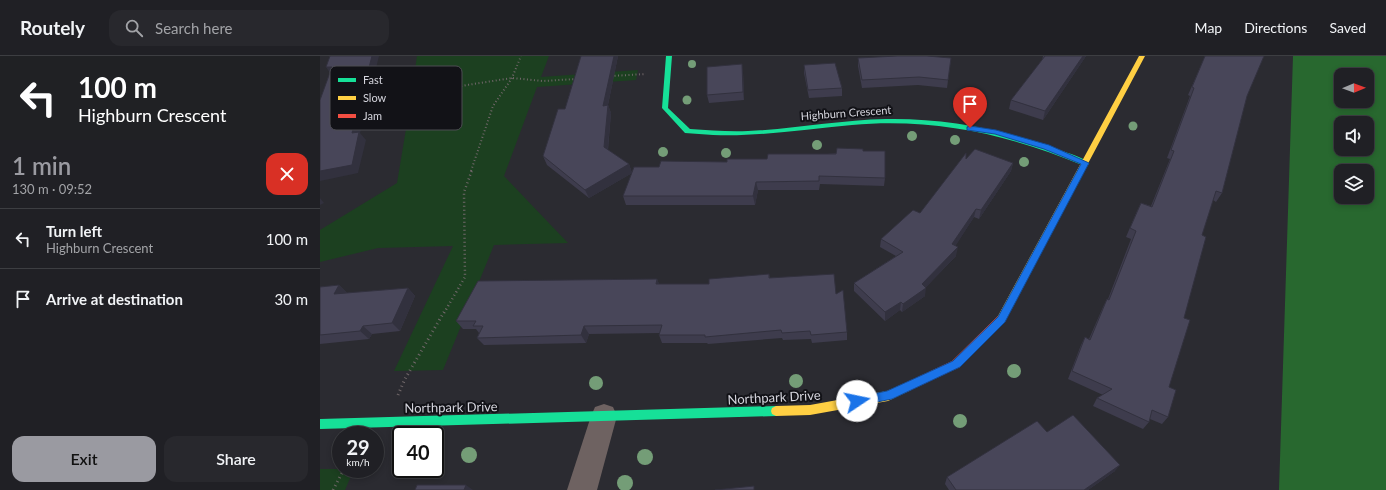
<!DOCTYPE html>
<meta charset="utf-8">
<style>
:root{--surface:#202025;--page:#28282d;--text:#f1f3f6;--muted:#a2a3a7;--line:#3d3e42;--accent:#9a9aa1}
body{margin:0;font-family:Lato,sans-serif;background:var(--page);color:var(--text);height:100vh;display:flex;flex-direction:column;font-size:15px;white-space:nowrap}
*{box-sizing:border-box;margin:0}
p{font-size:13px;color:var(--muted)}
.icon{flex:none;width:22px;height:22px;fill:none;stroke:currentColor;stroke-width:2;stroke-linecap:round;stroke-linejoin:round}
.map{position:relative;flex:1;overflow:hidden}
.sheet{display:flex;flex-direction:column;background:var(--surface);width:320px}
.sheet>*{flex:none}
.banner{background:#202124;color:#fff;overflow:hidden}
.needle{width:26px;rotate:89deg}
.fabs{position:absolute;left:1014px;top:12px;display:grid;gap:8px}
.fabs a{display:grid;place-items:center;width:40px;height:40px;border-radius:8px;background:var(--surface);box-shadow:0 2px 6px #0003,0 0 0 1px var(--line);font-size:20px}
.speed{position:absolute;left:12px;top:370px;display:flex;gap:8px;font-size:20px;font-weight:700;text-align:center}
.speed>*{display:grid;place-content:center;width:52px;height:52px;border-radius:50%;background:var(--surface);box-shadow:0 2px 6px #0003,0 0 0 1px var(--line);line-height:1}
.speed small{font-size:10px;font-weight:400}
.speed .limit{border:2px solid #111;border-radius:6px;background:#fff;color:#111}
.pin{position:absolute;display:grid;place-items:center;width:34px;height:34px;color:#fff;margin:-41px -17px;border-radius:50% 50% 50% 0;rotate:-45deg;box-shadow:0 0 4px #0007}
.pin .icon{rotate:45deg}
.me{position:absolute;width:44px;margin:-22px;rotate:79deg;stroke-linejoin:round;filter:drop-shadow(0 0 3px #0008)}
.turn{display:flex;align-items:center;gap:14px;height:84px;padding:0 12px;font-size:18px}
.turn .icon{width:52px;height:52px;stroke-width:2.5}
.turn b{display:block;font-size:28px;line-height:34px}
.round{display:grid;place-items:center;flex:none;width:42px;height:42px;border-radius:12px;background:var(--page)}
.overview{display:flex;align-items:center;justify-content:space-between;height:68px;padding:0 12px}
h1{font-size:24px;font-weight:600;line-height:30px;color:var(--accent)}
.cta{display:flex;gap:8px;margin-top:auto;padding:8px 12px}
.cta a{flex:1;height:46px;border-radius:12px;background:var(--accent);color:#111;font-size:16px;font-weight:600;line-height:46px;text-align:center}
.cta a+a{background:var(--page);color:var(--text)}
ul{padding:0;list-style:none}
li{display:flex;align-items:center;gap:12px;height:60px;padding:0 12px;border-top:1px solid var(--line)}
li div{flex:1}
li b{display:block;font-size:15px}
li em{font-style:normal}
header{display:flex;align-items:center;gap:24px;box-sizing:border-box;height:56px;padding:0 20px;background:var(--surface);border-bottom:1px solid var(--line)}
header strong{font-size:19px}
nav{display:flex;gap:22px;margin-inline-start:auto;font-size:14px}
.search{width:280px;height:36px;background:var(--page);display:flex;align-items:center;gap:10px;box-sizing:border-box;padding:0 14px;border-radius:12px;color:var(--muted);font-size:15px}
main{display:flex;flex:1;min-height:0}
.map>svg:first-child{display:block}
.green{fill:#1c4020}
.forest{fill:#28682f;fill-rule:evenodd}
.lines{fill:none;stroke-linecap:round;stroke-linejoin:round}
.path-far2{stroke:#706769;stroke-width:2;stroke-dasharray:1 2.5;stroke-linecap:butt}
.path-far1{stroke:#706769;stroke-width:2.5;stroke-dasharray:1 3;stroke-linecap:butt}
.path{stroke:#706769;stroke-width:3;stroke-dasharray:1 3.5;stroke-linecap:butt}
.street{fill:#6e6261;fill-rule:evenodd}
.fast{fill:#16e098;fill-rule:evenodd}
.slow{fill:#ffcf43;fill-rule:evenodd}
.jam{fill:#f24e42;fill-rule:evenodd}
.tree{fill:#749d77}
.wall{fill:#3e3c4d}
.shaded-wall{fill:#32313e}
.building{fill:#484659;stroke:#32313e}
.route{fill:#1a73e8;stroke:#114b97}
.labels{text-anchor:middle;stroke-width:4;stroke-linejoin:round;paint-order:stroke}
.far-street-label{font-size:11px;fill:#d6d6de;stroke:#121217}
.street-label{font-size:13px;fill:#d6d6de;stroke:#121217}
.key{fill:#121217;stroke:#4d4d53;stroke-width:1}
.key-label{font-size:11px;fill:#d6d6de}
</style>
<header>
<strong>Routely</strong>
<div class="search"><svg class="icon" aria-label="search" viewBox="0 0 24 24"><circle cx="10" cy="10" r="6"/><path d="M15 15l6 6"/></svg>Search here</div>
<nav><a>Map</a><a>Directions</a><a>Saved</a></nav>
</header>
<main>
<section class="sheet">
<div class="banner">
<div class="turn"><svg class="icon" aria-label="left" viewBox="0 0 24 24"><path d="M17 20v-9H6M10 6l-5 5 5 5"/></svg><div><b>100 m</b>Highburn Crescent</div></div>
</div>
<div class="overview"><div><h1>1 min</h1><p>130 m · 09:52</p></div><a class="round" style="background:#d93025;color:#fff"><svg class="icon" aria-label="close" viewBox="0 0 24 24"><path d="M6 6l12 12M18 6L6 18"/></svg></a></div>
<ul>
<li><svg class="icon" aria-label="left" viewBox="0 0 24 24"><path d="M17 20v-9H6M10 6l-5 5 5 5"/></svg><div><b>Turn left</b><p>Highburn Crescent</p></div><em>100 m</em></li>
<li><svg class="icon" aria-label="arrive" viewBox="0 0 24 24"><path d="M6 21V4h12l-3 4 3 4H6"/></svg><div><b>Arrive at destination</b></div><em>30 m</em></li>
</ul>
<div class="cta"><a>Exit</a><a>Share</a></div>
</section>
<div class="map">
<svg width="1066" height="434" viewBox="0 0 1066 434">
<rect width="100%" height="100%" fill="#2b2b31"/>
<path class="green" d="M97 0H229L221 21 318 14 316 24 217 31 184 120 248 187 174 189 123 314 74 315 133 190 58 192 0 206V174L77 127 91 43 0 60V50L92 33Z
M0 413H34L25 434H0Z"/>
<path class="forest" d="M973 0H1066V434H959ZM1021 19H1047V45H1021ZM1021 67H1047V93H1021ZM1021 115H1047V141H1021Z"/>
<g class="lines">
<path class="path-far2" d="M291 20 326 18
M45 49 147 29 192 22 223 25 256 23
M151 115 173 50 192 22 201 0"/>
<path class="path-far1" d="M124 257 145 221 144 136 152 114"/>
<path class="path" d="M78 339 85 323 124 256
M13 434 24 413"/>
<path class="street" d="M284 348 293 351 297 360 277 434H247L271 360 275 351Z"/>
<path class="fast" d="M346 0H352L348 52 370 73C389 74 408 76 428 75 474 73 520 64 566 63 619 62 674 71 724 89 735 93 762 100 769 107L768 109H762C687 78 614 62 532 69 485 73 439 81 393 79 384 78 374 78 365 77L342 52Z
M456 350 460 352 461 355 460 358 456 360 0 373V363Z"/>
<path class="slow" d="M819 0H825L684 266 681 267 678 266 676 263 678 260Z
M587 326 591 328 592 331 591 334 568 345 490 359 456 360 452 358 451 355 452 352 456 350 490 349 567 335Z"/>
<path class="jam" d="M681 259 684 260 686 263 684 266 640 311 591 334 587 336 583 334 582 331 583 328 632 305 678 260Z"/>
</g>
<g class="tree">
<circle cx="372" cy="8" r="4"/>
<circle cx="367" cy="44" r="4.5"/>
<circle cx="813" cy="70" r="4.5"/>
<circle cx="592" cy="80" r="5"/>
<circle cx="635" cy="84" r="5"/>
<circle cx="497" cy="89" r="5"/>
<circle cx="343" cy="96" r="5"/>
<circle cx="406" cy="97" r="5"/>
<circle cx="704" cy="106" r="5"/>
<circle cx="694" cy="315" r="7"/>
<circle cx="476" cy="325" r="7"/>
<circle cx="276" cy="327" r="7"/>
<circle cx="640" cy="365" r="7"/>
<circle cx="149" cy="399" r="8"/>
<circle cx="325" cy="401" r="8"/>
<circle cx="305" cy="427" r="8"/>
</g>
<path class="wall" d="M261 0H298L288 49 291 57 288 94 309 108 312 117 269 142 227 109 223 100 245 53Z
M723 0H766L723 64 689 53 691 44 722 4Z
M885 0H944L927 40 902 137 896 146 893 144 882 179 849 331 848 361 842 368 830 363 829 366 823 373 773 350 777 342 783 339 748 323 761 289 765 281 769 283 783 251 787 243H788L811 183 806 181 817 155 821 147 831 150 850 103 847 102 870 40 868 39Z
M538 2H631L627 32 598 29 542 32 538 10Z
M484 9 522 32V40L489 42 484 17Z
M423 16 424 44 389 47 387 39Z
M543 95 565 122 564 130 500 128 499 134H438L435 149H306L303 140 339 111 407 106 447 103Z
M646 103 693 107 691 115 659 163 654 161 635 190 636 200 605 232V240L582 256 580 254 565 265 534 235V227L576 200 560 191 561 183 600 157Z
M449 218 450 222 516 238 527 276V284L492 287 491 283 463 284 462 282 388 288 387 287H342L339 279 340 277 269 278 266 287 164 289 157 282 159 277 156 273H143L136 265 337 223 339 228H389Z
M19 229 27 237 88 232 95 240 80 275 52 278 49 283 0 288V231Z
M727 376 795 415 768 434H629L625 428 627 421Z"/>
<path class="shaded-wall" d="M52 0H59L40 77 46 84 38 117 0 125V115Z
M294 0H298L286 58 283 50Z
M763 0H766L723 64 725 55Z
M422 8 423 16 424 44 423 36Z
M6 11H12V20Z
M288 49 291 57 287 100 284 91Z
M693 107 691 115 659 163 661 154Z
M309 108 312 117 269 142 265 134Z
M436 126 438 134 435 149 433 140Z
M0 142 4 147 0 149Z
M656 153 654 161 631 197 632 188Z
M638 191 636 200 603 234 606 232 605 240 582 256 583 248Z
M337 223 340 231 336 228Z
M19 229 28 238H14Z
M88 232 95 240 80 275 72 267Z
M581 246 580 254 565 265V256Z
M43 270 52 278 49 283 40 275Z
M264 270 269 278 266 287 261 279Z
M800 409 795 415 768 434H764Z
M146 429 153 434H144Z"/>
<path class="building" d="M10 0H52L32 77 39 76 32 109 0 115V44L12 11H6Z
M261 0H294L283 50 288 49 284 91 309 108 265 134 223 100 238 53H245Z
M577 0H607L631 2 628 24 599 21 542 24 538 2Z
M725 0H763L725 55 691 44Z
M885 0H944L927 40 902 137 896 135 882 179 886 181 864 262 870 264 849 331 856 334 848 361 832 354 829 366 777 342 792 333 752 315 765 281 770 284 787 243 789 244 816 175 810 172 821 147 832 151 854 95 851 94 874 32 872 31Z
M515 7 522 32 488 34 484 9Z
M422 8 423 36 387 39V11Z
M517 92 543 93V95H565V122L499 120V125L436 126 433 140H303L314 111H339L341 105 407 106V103H447L448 98H516Z
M655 93 693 107 661 154 656 153 632 188 638 191 602 228 606 232 583 248 581 246 565 256 534 227 583 196 561 183 593 154 600 157 646 97V103Z
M449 218V222L514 218 516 238 523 234 527 276 491 279 490 275 462 277 461 274 385 281V279H339L342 269 264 270 261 279 157 282 163 270H153L156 265H136L158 225 337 223 336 228H389V223Z
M19 229 14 238 88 232 72 267 43 270 40 275 0 279V231Z
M753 359 800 409 764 434H636L627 421 717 365 727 376Z
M97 429H146L144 434H95Z
M434 430V434H395Z"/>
<path class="route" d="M650 70 676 74 729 89 769 107 685 266 640 311 572 343 537 350 533 349 532 345 533 342 567 335 633 305 678 261 761 108 724 93 675 78 647 74V71Z"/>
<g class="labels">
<g class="far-street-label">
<text transform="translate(526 57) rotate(-4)" y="4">Highburn Crescent</text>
</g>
<g class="street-label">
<text transform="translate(454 341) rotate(-3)" y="5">Northpark Drive</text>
<text transform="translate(131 351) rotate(-1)" y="5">Northpark Drive</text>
</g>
</g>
<rect x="10" y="10" width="132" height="64" rx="6" class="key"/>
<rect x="18" y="22" width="18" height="4" fill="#16e098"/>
<rect x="18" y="40" width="18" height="4" fill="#ffcf43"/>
<rect x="18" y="58" width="18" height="4" fill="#f24e42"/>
<g class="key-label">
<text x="43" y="28">Fast</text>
<text x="43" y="46">Slow</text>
<text x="43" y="64">Jam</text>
</g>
</svg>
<div class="fabs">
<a><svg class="needle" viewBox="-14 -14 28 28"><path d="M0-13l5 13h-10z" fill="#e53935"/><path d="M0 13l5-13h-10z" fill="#a2a3a7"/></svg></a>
<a><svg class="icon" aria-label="sound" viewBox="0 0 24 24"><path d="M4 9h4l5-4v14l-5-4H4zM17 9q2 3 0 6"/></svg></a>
<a><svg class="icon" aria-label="layers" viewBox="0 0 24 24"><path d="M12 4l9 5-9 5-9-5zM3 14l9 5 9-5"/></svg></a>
</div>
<div class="speed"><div>29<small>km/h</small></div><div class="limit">40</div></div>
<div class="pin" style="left:650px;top:72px;background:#d93025"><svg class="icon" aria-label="arrive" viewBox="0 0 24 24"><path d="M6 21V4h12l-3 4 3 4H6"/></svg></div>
<svg class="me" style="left:537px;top:345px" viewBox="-20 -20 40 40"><circle r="19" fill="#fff"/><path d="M0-13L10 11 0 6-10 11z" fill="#1a73e8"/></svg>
</div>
</main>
